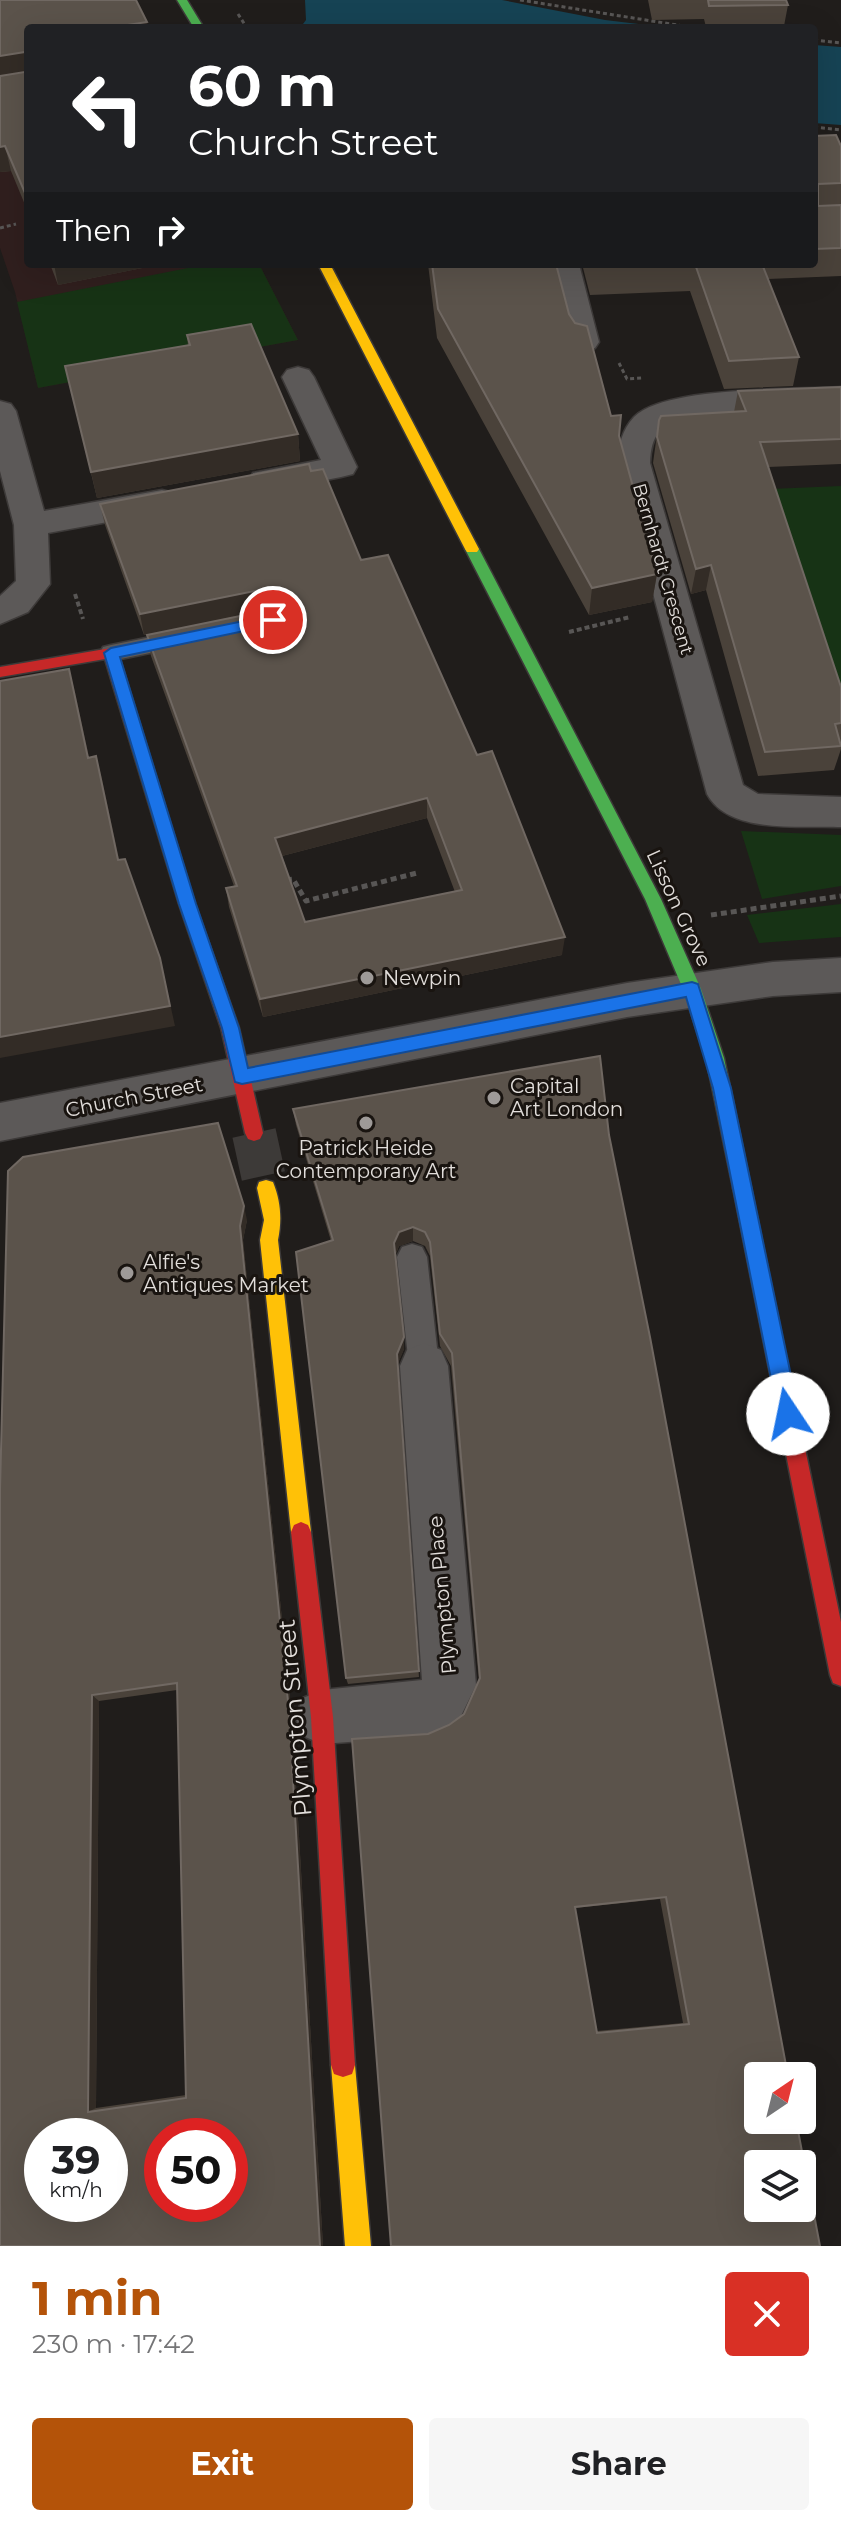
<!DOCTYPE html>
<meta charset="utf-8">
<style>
:root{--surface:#fff;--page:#f6f6f6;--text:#202124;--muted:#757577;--accent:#b45309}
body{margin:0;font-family:Montserrat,sans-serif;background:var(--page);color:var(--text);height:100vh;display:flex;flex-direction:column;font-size:30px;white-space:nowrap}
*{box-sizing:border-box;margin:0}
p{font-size:26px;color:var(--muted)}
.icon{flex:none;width:44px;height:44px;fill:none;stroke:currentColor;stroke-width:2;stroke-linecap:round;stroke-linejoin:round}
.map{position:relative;height:2246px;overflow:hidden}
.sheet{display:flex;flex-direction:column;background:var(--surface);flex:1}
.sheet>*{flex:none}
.guide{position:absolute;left:24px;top:24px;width:794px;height:244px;border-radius:8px;box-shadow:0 8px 32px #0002;background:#202124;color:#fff;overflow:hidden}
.needle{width:52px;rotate:35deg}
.buttons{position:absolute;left:744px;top:2062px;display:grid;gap:16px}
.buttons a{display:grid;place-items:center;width:72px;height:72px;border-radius:8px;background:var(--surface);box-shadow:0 8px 32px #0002;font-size:40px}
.speed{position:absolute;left:24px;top:2118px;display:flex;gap:16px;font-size:40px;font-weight:700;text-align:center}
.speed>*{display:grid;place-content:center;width:104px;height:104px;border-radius:50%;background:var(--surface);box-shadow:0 8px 32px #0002;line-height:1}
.speed small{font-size:20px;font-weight:400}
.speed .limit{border:12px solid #d22;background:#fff;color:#111}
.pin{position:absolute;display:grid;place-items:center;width:68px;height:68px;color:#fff;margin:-34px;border:4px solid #fff;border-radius:50%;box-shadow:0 2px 8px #0007}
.me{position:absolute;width:88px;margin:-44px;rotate:349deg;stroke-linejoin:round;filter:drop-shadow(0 0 6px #0008)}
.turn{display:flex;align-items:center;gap:28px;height:168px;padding:0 32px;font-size:36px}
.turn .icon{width:104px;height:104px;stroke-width:2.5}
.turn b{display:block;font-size:56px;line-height:68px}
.then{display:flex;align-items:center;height:76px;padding:0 32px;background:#0003;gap:16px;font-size:30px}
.round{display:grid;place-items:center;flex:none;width:84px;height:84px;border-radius:8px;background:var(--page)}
.overview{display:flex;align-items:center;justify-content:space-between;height:136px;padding:0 32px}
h1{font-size:48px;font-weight:700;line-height:60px;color:var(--accent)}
.primary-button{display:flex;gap:16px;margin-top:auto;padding:16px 32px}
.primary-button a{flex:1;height:92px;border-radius:8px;background:var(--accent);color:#fff;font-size:32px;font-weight:700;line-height:92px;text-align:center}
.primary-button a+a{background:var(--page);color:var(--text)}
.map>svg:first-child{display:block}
.education{fill:#301f1e}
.green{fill:#173315}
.water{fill:#164354}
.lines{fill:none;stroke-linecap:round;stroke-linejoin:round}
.secondary-tunnel{stroke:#3d3a38;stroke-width:44;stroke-dasharray:44 22;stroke-linecap:butt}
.lane-casing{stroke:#3d3a39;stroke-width:3}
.street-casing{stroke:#3d3a39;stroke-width:3}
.fast-casing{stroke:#3d3a39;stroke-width:3}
.slow-casing{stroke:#3d3a39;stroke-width:3}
.jam-casing{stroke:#3d3a39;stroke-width:3}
.path-far2{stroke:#585655;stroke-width:3;stroke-dasharray:4 3;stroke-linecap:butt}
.path-far1{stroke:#585655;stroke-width:4;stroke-dasharray:5 3;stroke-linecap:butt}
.path{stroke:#585655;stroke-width:5;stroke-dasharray:6 4;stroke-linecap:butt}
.lane{fill:#5c5958;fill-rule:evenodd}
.street{fill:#5c5958;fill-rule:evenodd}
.fast{fill:#4caf50;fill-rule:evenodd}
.slow{fill:#ffc107;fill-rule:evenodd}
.jam{fill:#c62828;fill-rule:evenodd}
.wall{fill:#4a423a;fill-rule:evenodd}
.shaded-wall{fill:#332c26}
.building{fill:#5b534b;stroke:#706862;stroke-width:2;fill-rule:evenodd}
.route{fill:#1a73e8;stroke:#114b97;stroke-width:2}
.poi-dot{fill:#9e9a98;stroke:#191410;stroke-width:3}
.labels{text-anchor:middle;stroke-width:6;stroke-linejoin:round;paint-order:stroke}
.far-street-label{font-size:18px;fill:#e2dedb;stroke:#191410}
.street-label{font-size:20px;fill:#e2dedb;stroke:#191410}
.poi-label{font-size:20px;fill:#e2dedb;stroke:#191410;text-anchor:start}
.near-street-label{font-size:24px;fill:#e2dedb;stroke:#191410}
</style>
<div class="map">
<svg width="841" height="2246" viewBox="0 0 841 2246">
<rect width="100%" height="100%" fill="#201d1b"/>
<path class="education" d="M28 103V264H259L298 340 38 388 15 292 0 248V108Z"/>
<path class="green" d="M208 264H259L298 340 38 388 17 302Z
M841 486V711L770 489Z
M741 831 841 835V886L762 899Z
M841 904V937L759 943 747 915Z"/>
<path class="water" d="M305 0H502L605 20 672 28H300L306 20Z
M814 45 841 47V125L814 123Z"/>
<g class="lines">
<path class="secondary-tunnel" d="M254 1133 266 1188"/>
<g class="lane-casing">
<path id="lane" d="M186 630 194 632 197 638 194 644 111 661 103 659 100 653 103 647 111 645Z
M412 1244 422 1247 427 1257 439 1366 435 1376 424 1381 413 1376 409 1366 397 1257 402 1247Z"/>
</g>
<g class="street-casing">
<path id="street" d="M549 264H579L599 342 595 348 584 351 573 348 569 342Z
M298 367 309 370 314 377 357 467 353 474 341 477 265 492 253 489 249 481 253 473 321 460 282 377 287 370Z
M841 387V407L686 416C660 425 651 435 650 463L743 785 758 794 841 797V827C801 825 729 835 707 794L618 463C618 446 622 430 634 417 666 386 794 390 841 387Z
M0 401 11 404 16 411 44 511 162 490 174 493 179 501 174 509 162 512 48 533 50 584 28 612 0 624V596L16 581 14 525 0 471Z
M841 958V992L773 996 627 1017 0 1141V1103L627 983 773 962Z
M424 1343 441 1350 448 1366 476 1685 460 1718 447 1728 428 1736 322 1744 303 1736 295 1717 303 1698 322 1690 422 1680 400 1366 407 1350Z"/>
</g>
<g class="fast-casing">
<path id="fast" d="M177 0H187L204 28H194Z
M472 544 479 549 661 899 701 989 724 1058 751 1188 749 1194 742 1196 735 1194 733 1188 706 1058 683 989 645 899 465 549Z"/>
</g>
<g class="slow-casing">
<path id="slow" d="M318 264H330L479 549 477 552H467L465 549Z
M266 1180 273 1182C281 1202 282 1220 278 1240L311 1532 308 1539 301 1542 294 1539 291 1532 260 1240 264 1220 257 1188 259 1182Z
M343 2053 352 2056 355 2065 371 2246H345L331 2065 334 2056Z"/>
</g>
<g class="jam-casing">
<path id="jam" d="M111 648 118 653 195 904 239 1028 263 1133 260 1139 254 1141 248 1139 245 1133 221 1028 179 904 105 659 0 677V667Z
M742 1180 749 1182 751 1188 841 1622V1686L833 1683 830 1675 733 1188 735 1182Z
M301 1522 308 1525 311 1532 333 1717 355 2065 352 2074 343 2077 334 2074 331 2065 311 1717 291 1532 294 1525Z"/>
</g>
<path class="path-far2" d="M520 0 696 28
M238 14 247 28
M814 40 841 43
M814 127 841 130
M0 228 16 224
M619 363 627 379 643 378"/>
<path class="path-far1" d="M75 594 83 619
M569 632 630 617"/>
<path class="path" d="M286 880 293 879 306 901 417 873
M711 915 841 896"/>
<use href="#lane" class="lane"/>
<use href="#street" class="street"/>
<use href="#fast" class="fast"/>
<use href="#slow" class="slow"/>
<use href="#jam" class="jam"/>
</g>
<path class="wall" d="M648 0H786L788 5 784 26 706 27 704 19 652 20Z
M28 28V212L11 171 0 172Z
M814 136 841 146V276L768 279 799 357 793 386 724 389 690 291 590 295 582 264H814Z
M50 264H162L58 285Z
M428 264H556L569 314 619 436 657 574 652 602 589 615 437 338Z
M187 335 298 434 300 461 97 498 65 366 188 346Z
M841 387V464L768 467 841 687V749L834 770 758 776 706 590 691 594 653 463 659 420 734 412 738 391Z
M311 471 361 560 562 955 263 1017 229 907 226 888 234 886 151 656 147 635 272 609 144 635 105 525 100 504ZM427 818 455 892 305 922 282 856Z
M293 1109 609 1135 788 2076 391 2246 428 1734 449 1725 464 1714 479 1682 451 1366 440 1346 430 1256 425 1246 413 1241 399 1246 395 1256 404 1337V1349L397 1365 419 1677 348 1684 346 1678 331 1241 296 1125ZM660 1899 683 2023 597 2031 575 1908Z
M247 1220 243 1240 292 1717 323 2246H0V1490ZM177 1690 186 2095 96 2108 99 1701Z"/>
<path class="shaded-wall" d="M147 22 148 28H108Z
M25 52 28 76 0 81V56Z
M5 146 11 171 0 172V147Z
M54 264H162L58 285Z
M298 434 300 461 97 498 91 472Z
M711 565 706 590 691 594 696 569Z
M657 574 652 602 589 615 592 588Z
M270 588 272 609 144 635 140 614Z
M69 669 75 692 94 780 88 758Z
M96 756 102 779 124 882 118 860Z
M427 798V818L278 857 275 838Z
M565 937 562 955 263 1017 260 999Z
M160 958 175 1026 0 1058V1037Z
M244 1206 247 1220 243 1240 292 1717 323 2246H320L240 1226Z
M413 1227V1241L399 1246 394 1257V1243L399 1232Z
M404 1337V1349L397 1366V1354Z
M92 1695 99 1701 96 2108 88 2112Z"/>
<path class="building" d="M0 0H136L147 22 108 28H28V200L5 146 0 147V76L25 72V52L0 56Z
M708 0H786L788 5 709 6Z
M836 135 841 146V183L818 184V206L841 205V248L814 249V136Z
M432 264H556L569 314 575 323 587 326 611 416 621 415 619 436 657 574 592 588 438 309Z
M592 264H656L593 267Z
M695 264H762L799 357 729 361Z
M251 324 298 434 91 472 65 366 190 345 187 335Z
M841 387V439L760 442 841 687V723L835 724 841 746 765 752 711 565 696 569 657 437 659 420 661 416 746 411 738 391Z
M309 464 311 471 323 469 361 560 388 555 477 755 492 751 565 937 260 999 226 888 237 886 147 635 279 608 285 598 280 590 270 588 140 614 100 504ZM427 798 462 890 305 922 275 838Z
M69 669 88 758 96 756 118 860 125 859 160 958 170 1006 0 1037V681Z
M600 1056 609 1135 650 1337 788 2076H758V2120H796L820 2246H391L352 1739 428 1734 449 1725 464 1714 480 1678 452 1353 440 1334 430 1242 425 1232 413 1227 399 1232 394 1243 404 1337 397 1354 419 1671 346 1678 296 1252 333 1240 293 1109ZM666 1897 689 2024 597 2033 575 1907ZM758 2164H802V2208H758Z
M218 1123 244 1206 240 1226 289 1711 320 2246H0V1490L8 1171 23 1157ZM177 1683 186 2098 88 2112 92 1695ZM42 2136H110V2204H42ZM162 2136H230V2204H162Z"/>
<path class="route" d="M273 615 278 617V624L120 657 196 904 239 1028 248 1068 692 982 698 984 731 1088 799 1414 796 1421 788 1423 781 1421 778 1414 713 1088 686 997 242 1084 235 1082 222 1028 179 904 104 653 111 648Z"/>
<g class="poi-dot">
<circle cx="367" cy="978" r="8"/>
<circle cx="494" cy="1098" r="8"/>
<circle cx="366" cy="1123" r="8"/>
<circle cx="127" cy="1273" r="8"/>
</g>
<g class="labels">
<g class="far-street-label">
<text transform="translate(663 569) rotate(74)" y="6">Bernhardt Crescent</text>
</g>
<g class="street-label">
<text transform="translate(679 908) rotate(65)" y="7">Lisson Grove</text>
<text transform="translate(134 1097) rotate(-11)" y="7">Church Street</text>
<text transform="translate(442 1595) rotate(-95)" y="7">Plympton Place</text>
</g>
<g class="poi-label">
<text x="383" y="985">Newpin</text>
<text x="510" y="1093">Capital<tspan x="510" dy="23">Art London</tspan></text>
<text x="366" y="1155" text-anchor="middle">Patrick Heide<tspan x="366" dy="23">Contemporary Art</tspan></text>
<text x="143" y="1269">Alfie's<tspan x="143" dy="23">Antiques Market</tspan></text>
</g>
<g class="near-street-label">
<text transform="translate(295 1718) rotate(-95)" y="8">Plympton Street</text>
</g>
</g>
</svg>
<div class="buttons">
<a><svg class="needle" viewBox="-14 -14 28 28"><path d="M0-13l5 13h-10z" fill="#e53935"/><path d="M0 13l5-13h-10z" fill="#757577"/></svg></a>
<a><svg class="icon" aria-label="layers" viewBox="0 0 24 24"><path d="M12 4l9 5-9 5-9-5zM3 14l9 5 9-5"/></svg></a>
</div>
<div class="speed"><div>39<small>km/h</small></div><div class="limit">50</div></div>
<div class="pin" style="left:273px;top:620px;background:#d93025"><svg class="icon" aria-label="arrive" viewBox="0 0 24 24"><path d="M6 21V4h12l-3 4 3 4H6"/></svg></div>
<svg class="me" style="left:788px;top:1414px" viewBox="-20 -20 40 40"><circle r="19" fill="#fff"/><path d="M0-13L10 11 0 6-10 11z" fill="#1a73e8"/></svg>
<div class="guide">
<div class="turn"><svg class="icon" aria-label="left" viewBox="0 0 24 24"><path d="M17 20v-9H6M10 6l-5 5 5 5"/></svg><div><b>60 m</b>Church Street</div></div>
<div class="then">Then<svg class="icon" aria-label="right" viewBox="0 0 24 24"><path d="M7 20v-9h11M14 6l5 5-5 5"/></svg></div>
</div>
</div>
<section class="sheet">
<div class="overview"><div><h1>1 min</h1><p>230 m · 17:42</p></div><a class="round" style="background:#d93025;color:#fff"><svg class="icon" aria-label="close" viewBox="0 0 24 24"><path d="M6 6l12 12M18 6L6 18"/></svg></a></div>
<div class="primary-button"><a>Exit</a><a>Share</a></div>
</section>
